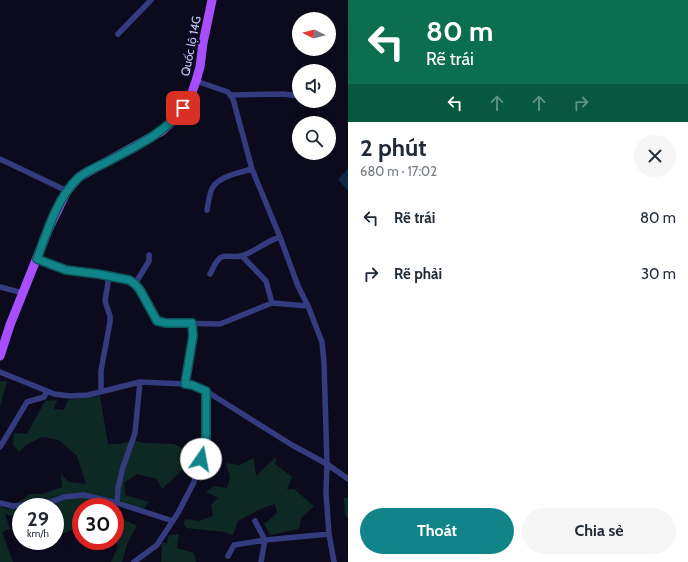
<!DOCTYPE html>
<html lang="vi">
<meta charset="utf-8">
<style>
:root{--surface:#fff;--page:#f6f6f7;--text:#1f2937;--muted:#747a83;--accent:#118489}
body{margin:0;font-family:Cabin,sans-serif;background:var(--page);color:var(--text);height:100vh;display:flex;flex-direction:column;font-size:15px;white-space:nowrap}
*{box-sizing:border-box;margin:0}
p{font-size:13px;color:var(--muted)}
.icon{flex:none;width:22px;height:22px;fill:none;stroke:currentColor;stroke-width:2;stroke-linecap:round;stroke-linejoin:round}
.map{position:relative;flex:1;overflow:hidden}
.side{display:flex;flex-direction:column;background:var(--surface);width:340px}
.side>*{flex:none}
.top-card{background:#0b6e4f;color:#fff;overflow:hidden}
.needle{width:26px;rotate:276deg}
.tools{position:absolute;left:292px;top:12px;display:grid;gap:8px}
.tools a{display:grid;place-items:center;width:44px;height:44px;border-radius:50%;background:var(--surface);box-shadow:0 4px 16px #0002;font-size:20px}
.speed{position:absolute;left:12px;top:498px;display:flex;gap:8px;font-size:20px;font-weight:700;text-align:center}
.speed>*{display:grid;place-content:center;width:52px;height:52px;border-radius:50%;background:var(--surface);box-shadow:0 4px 16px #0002;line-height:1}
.speed small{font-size:10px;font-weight:400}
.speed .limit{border:6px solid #d22;background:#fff;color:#111}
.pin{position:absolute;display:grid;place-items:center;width:34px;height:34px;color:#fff;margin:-17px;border-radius:8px;box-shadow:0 2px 6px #0006}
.me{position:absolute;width:44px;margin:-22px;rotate:12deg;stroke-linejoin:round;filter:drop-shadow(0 0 3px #0008)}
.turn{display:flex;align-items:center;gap:14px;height:84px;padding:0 12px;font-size:18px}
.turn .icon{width:52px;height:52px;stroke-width:2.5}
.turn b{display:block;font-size:28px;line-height:34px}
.lanes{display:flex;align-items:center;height:38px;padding:0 12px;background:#0003;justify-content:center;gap:20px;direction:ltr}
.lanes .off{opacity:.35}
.round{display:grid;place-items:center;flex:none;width:42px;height:42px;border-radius:21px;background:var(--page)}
.summary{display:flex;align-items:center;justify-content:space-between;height:68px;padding:0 12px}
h1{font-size:24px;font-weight:700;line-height:30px}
.button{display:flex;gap:8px;margin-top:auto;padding:8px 12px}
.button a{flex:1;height:46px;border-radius:24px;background:var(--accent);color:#fff;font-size:16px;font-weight:700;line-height:46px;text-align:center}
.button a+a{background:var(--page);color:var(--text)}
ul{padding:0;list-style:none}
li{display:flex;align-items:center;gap:12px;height:56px;padding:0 12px}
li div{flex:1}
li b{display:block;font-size:15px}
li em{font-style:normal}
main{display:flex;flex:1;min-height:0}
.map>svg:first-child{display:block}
.green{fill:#0e2824}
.water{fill:#0a2743}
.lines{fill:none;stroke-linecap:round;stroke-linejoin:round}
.street{stroke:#343b7f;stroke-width:5.5}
.primary{stroke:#a74fff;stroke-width:9}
.route-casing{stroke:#0b5659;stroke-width:10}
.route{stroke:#118489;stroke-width:7}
.labels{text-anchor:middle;stroke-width:4;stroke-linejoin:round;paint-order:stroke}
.street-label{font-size:12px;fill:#c8c8ff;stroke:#0c0b1e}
</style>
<main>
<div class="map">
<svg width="348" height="562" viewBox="0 0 348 562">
<rect width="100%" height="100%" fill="#0c0b1e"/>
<path class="green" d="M0 381H7L0 407Z
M100 396 108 444H120L133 440 145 443 174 444 184 449 201 440 196 462 181 471 162 489 157 479 137 474 124 483 125 495 149 502 143 510 108 499 102 507H81V526L65 533H55V507H21V518L5 514 10 529 2 532 13 562H0V506L8 510 30 494H42L62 487 61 474 69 482 86 484 77 456 59 440 42 437 26 445 19 452 13 445 14 433 27 434 45 401 57 400 54 409 64 410 68 400Z
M276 457 275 464 292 477 287 490 294 489 314 506 301 518 299 529 270 535 264 524 277 513 275 504 260 509 238 521 233 535 224 532 186 528 184 524 185 519 199 521 213 516 211 505 218 498 206 492 214 486 227 488 230 477 226 463 239 465 254 458 256 476Z
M344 498H348V518L345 516Z
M115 515 137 526 128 542 122 562H111L118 546 115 537Z
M179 534 177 548 194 553 196 562H161L162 543H167L169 535Z"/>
<path class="water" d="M348 169V190H347L338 179Z"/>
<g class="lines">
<path class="street" d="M118 34 151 0
M196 81 228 92 233 99 252 169 280 237 298 286 308 306 322 342 324 363 327 464 326 493 329 534 334 562
M231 95 283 94 299 96
M0 159 67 191
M207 210C208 204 209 197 211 191 216 176 239 173 252 169
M242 256 266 281 272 303
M37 259 66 270 98 274 129 280 135 284 140 290 157 321 165 323 220 324 272 303 308 306
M210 274C213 269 215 262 220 258 225 254 234 258 241 256 253 253 266 241 280 237
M135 284 149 261V255
M0 287 23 293
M0 372 47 391 54 394 70 396 88 395 140 382 185 384 192 385 206 391 292 445 327 464 348 479
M185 384 193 336 192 323
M101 391V371L110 322V316L105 301 109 277
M0 447 27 402 44 397 47 391
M0 503 13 506 51 502 64 497 84 495 117 503 118 488 123 467 135 433 140 382
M117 503 173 521
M255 521 265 540 261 562
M228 556 234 545 265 540 329 534
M134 562 157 545 178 513 194 482 206 438V391"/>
<path class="primary" d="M0 356 10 325 48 230 67 191 79 177 162 131 177 117 190 98 196 81 200 67 203 43 212 0"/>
</g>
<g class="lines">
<g class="route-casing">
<path id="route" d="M183 108C165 134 132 148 105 163 96 167 85 172 78 178 57 198 47 232 37 259L66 270 98 274 129 280 135 284 140 290 157 321 166 323H192L193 336 185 384 192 385 206 391V438L201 459"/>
</g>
<use href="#route" class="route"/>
</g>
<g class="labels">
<g class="street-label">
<text transform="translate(191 46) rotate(-79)" y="4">Quốc lộ 14G</text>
</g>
</g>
</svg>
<div class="tools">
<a><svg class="needle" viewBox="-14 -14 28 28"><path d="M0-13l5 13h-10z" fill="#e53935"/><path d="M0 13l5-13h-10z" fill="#747a83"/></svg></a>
<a><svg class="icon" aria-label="sound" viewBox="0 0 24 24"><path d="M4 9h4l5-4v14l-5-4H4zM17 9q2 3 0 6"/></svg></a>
<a><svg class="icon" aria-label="search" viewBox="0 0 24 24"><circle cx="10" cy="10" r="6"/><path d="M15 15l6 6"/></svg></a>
</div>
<div class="speed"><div>29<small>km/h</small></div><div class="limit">30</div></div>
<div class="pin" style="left:183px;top:108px;background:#d93025"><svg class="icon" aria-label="arrive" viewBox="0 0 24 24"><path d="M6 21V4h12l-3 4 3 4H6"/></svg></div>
<svg class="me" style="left:201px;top:459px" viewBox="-20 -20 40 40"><circle r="19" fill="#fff"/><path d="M0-13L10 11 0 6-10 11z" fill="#118489"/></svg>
</div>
<section class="side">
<div class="top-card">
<div class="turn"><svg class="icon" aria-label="left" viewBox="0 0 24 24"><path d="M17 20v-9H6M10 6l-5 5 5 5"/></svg><div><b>80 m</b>Rẽ trái</div></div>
<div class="lanes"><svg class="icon" aria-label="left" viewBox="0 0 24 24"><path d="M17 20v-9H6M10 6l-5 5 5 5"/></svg><svg class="icon off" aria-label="ahead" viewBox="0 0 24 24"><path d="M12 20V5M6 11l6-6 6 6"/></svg><svg class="icon off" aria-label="ahead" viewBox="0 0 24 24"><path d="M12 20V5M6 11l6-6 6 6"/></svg><svg class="icon off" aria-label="right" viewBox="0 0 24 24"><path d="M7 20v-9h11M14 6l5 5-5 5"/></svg></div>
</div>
<div class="summary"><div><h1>2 phút</h1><p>680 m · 17:02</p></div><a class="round"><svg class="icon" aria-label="close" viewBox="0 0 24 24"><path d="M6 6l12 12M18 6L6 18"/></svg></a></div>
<ul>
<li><svg class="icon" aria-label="left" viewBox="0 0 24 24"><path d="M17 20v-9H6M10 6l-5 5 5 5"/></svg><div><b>Rẽ trái</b></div><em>80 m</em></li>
<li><svg class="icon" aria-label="right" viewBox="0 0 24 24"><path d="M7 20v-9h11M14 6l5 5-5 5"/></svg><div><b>Rẽ phải</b></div><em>30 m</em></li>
</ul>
<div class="button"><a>Thoát</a><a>Chia sẻ</a></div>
</section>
</main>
